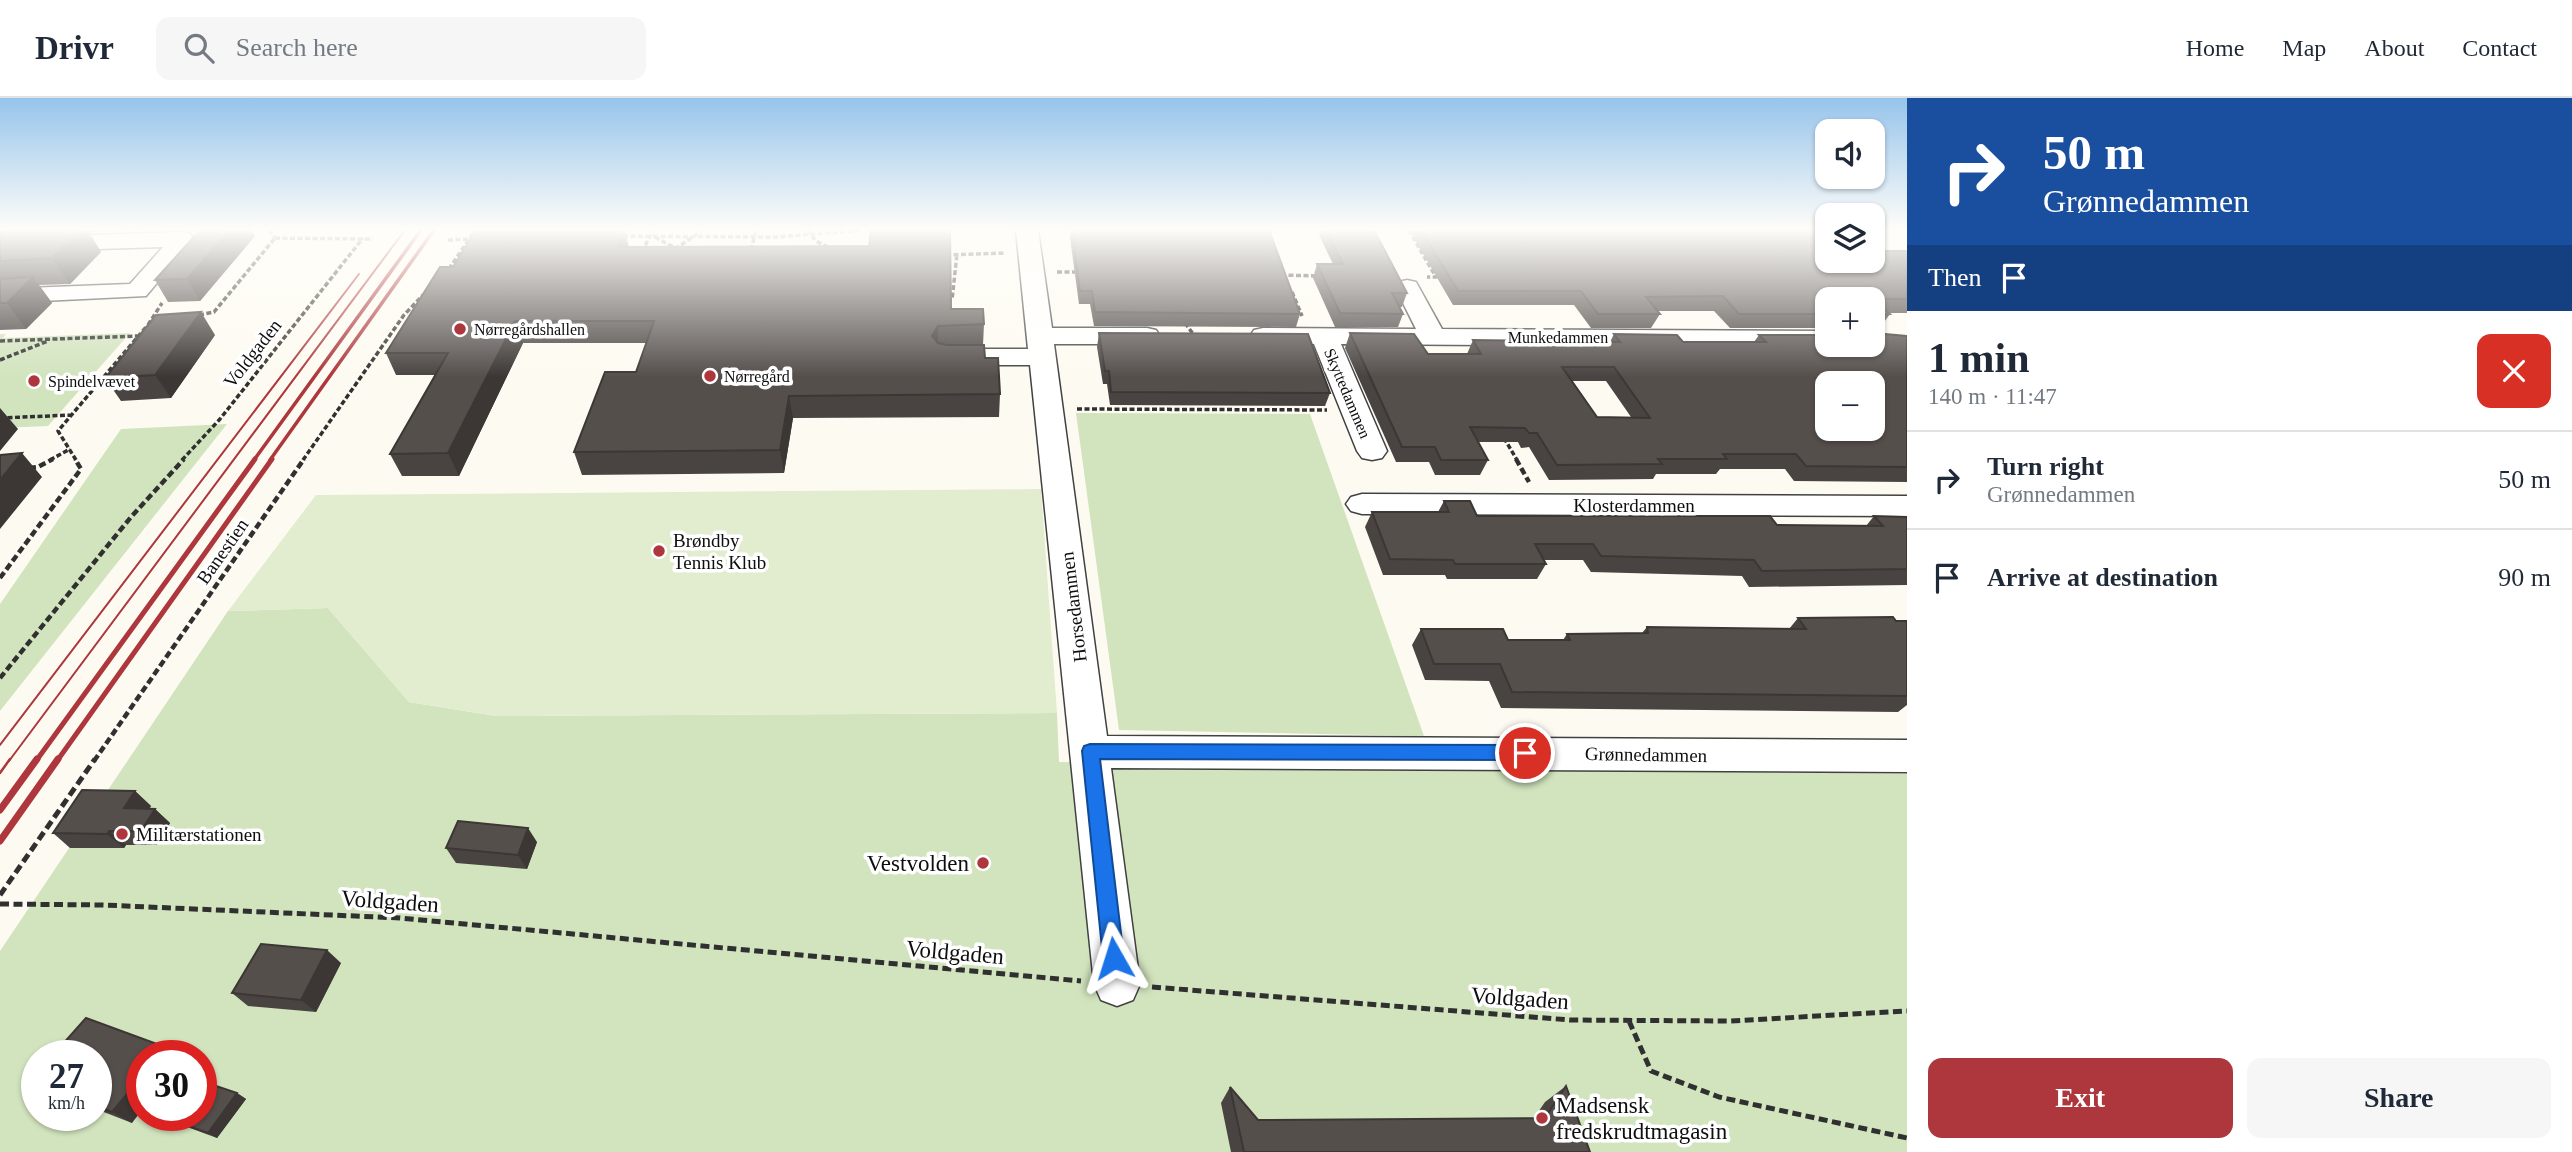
<!DOCTYPE html>
<meta charset="utf-8">
<style>
:root{--surface:#fff;--page:#f6f6f7;--text:#1f2937;--muted:#747a83;--line:#e0e1e3;--accent:#ad373d}
body{margin:0;font-family:Georgia,serif;background:var(--page);color:var(--text);height:100vh;display:flex;flex-direction:column;font-size:26px;white-space:nowrap}
*{box-sizing:border-box;margin:0}
p{font-size:23px;color:var(--muted)}
.icon{flex:none;width:38px;height:38px;fill:none;stroke:currentColor;stroke-width:2;stroke-linecap:round;stroke-linejoin:round}
.map{position:relative;flex:1;overflow:hidden}
.drawer{display:flex;flex-direction:column;background:var(--surface);width:665px}
.drawer>*{flex:none}
.guide{background:#1a4fa0;color:#fff;overflow:hidden}
.controls{position:absolute;left:1815px;top:21px;display:grid;gap:14px}
.controls a{display:grid;place-items:center;width:70px;height:70px;border-radius:14px;background:var(--surface);box-shadow:0 2px 5px #0004;font-size:35px}
.speed{position:absolute;left:21px;top:942px;display:flex;gap:14px;font-size:35px;font-weight:700;text-align:center}
.speed>*{display:grid;place-content:center;width:91px;height:91px;border-radius:50%;background:var(--surface);box-shadow:0 2px 5px #0004;line-height:1}
.speed small{font-size:18px;font-weight:400}
.speed .limit{border:10px solid #d22;background:#fff;color:#111}
.pin{position:absolute;display:grid;place-items:center;width:60px;height:60px;color:#fff;margin:-30px;border:4px solid #fff;border-radius:50%;box-shadow:0 2px 7px #0007}
.me{position:absolute;width:77px;margin:-38px;rotate:354deg;stroke-linejoin:round;filter:drop-shadow(0 0 5px #0008)}
.turn{display:flex;align-items:center;gap:24px;height:147px;padding:0 21px;font-size:32px}
.turn .icon{width:91px;height:91px;stroke-width:2.5}
.turn b{display:block;font-size:49px;line-height:60px}
.then{display:flex;align-items:center;height:66px;padding:0 21px;background:#0003;gap:14px;font-size:26px}
.round{display:grid;place-items:center;flex:none;width:74px;height:74px;border-radius:14px;background:var(--page)}
.headline{display:flex;align-items:center;justify-content:space-between;height:119px;padding:0 21px}
h1{font-size:42px;font-weight:700;line-height:52px}
.cta{display:flex;gap:14px;margin-top:auto;padding:14px 21px}
.cta a{flex:1;height:80px;border-radius:14px;background:var(--accent);color:#fff;font-size:28px;font-weight:700;line-height:80px;text-align:center}
.cta a+a{background:var(--page);color:var(--text)}
ul{padding:0;list-style:none}
li{display:flex;align-items:center;gap:21px;height:98px;padding:0 21px;border-top:2px solid var(--line)}
li div{flex:1}
li b{display:block;font-size:26px}
li em{font-style:normal}
header{display:flex;align-items:center;gap:42px;box-sizing:border-box;height:98px;padding:0 35px;background:var(--surface);border-bottom:2px solid var(--line)}
header strong{font-size:33px}
nav{display:flex;gap:38px;margin-inline-start:auto;font-size:24px}
.search{width:490px;height:63px;background:var(--page);display:flex;align-items:center;gap:18px;box-sizing:border-box;padding:0 24px;border-radius:14px;color:var(--muted);font-size:26px}
main{display:flex;flex:1;min-height:0}
.map>svg:first-child{display:block}
.green{fill:#d2e4be;fill-rule:evenodd}
.pitch{fill:#e2eccf}
.lines{fill:none;stroke-linecap:round;stroke-linejoin:round}
.minor-casing{stroke:#414141;stroke-width:3}
.path-far2{stroke:#303030;stroke-width:3.5;stroke-dasharray:5 2.5;stroke-linecap:butt}
.path-far1{stroke:#303030;stroke-width:4.5;stroke-dasharray:7 3.5;stroke-linecap:butt}
.path{stroke:#303030;stroke-width:5;stroke-dasharray:9 4.5;stroke-linecap:butt}
.minor{fill:#fff;fill-rule:evenodd}
.tram-far1{stroke:#ad373d;stroke-width:2}
.tram{stroke:#ad373d;stroke-width:2.5}
.rail-far2{stroke:#ad373d;stroke-width:3.5}
.rail-far1{stroke:#ad373d;stroke-width:5}
.rail{stroke:#ad373d;stroke-width:7}
.wall{fill:#494441;fill-rule:evenodd}
.shaded-wall{fill:#3c3735}
.building{fill:#554f4c;stroke:#3c3735;stroke-width:2;fill-rule:evenodd}
.route{fill:#1a73e8;stroke:#114b97;stroke-width:2}
.poi-dot{fill:#ad373d;stroke:#fff;stroke-width:2.5}
.labels{text-anchor:middle;stroke-width:7;stroke-linejoin:round;paint-order:stroke}
.far-poi-label{font-size:16px;fill:#0e0e0e;stroke:#fff;text-anchor:start}
.far-street-label{font-size:16px;fill:#0e0e0e;stroke:#fff}
.street-label{font-size:19px;fill:#0e0e0e;stroke:#fff}
.poi-label{font-size:19px;fill:#0e0e0e;stroke:#fff;text-anchor:start}
.near-poi-label{font-size:23px;fill:#0e0e0e;stroke:#fff;text-anchor:end}
.near-street-label{font-size:23px;fill:#0e0e0e;stroke:#fff}
</style>
<header>
<strong>Drivr</strong>
<div class="search"><svg class="icon" aria-label="search" viewBox="0 0 24 24"><circle cx="10" cy="10" r="6"/><path d="M15 15l6 6"/></svg>Search here</div>
<nav><a>Home</a><a>Map</a><a>About</a><a>Contact</a></nav>
</header>
<main>
<div class="map">
<svg width="1907" height="1054" viewBox="0 0 1907 1054">
<rect width="100%" height="100%" fill="#fdfbf1"/>
<path class="green" d="M130 235 48 328 0 330V236H6L3 240Z
M1076 315 1310 316 1424 638 1119 632Z
M227 326 0 613V506L121 331Z
M328 510 409 604 496 618 1057 615 1059 664 1907 676V1054H0V853L228 513ZM37 957H96V1017H37ZM142 957H201V1017H142Z"/>
<path class="pitch" d="M1041 391 1057 615 496 618 409 604 328 510 228 513 316 397Z"/>
<g class="lines">
<g class="minor-casing">
<path id="minor" d="M1016 132H1038L1052 230H1147L1156 232 1160 238 1156 244 1147 246H1054L1107 638 1907 642V674L1111 670 1140 886 1133 902 1117 908 1101 902 1094 886 1030 267H948L939 265 935 259 939 253 948 251H1028Z
M182 134 190 136 194 141 146 198 0 205V191L130 186 163 149 0 154V140Z
M1407 182 1416 184 1442 231 1827 233V247H1836L1827 249 1341 246 1387 353 1382 360 1372 362 1362 360 1357 353 1314 246 1254 244 1250 238 1254 232 1263 230 1416 231 1395 189 1398 184Z
M1362 396 1907 398V418L1362 416 1351 413 1346 406 1351 399Z"/>
</g>
<path class="path-far2" d="M269 132 275 140
M807 132 816 143 830 150
M1409 132 1436 179H1427
M623 138 775 139 862 132
M655 139 677 151
M275 140 373 141
M448 142 468 141
M675 151 703 132
M751 152 756 132
M642 154 653 132
M946 157 1004 155
M449 171 475 132
M1057 174H1080
M1281 177 1318 178
M1292 194 1302 218
M947 202H952L957 156
M199 217 214 214 275 140
M1185 225 1196 240
M148 227 162 205
M0 243 138 238
M0 262 48 243
M1077 311 1327 312
M0 320 72 317
M1504 340 1517 362
M50 362 70 351
M76 362 58 333 146 229
M182 362 220 321 363 140
M303 362 404 217 423 197"/>
<path class="path-far1" d="M1516 361 1529 384
M29 370 38 369 53 361
M0 480 81 371 75 361
M0 580 131 419 184 361
M94 663 304 361"/>
<path class="path" d="M0 797 95 661
M0 806 103 807 400 820 1081 883
M1152 889 1570 922 1730 923 1907 913
M1629 923 1651 973 1719 999 1907 1040"/>
<use href="#minor" class="minor"/>
<path class="tram-far1" d="M0 647 359 176
M9 663 405 132"/>
<path class="tram" d="M0 675 10 661"/>
<path class="rail-far2" d="M254 362 421 132
M270 362 434 132"/>
<path class="rail-far1" d="M36 663 255 361
M57 663 272 361"/>
<path class="rail" d="M0 712 37 661
M0 743 58 661"/>
</g>
<path class="wall" d="M4 132H122L120 133 89 134 101 154 70 186 39 187 52 205 26 231 0 232V135Z
M482 132H585V133L629 149 951 211 984 226 983 247 985 260 1000 296 999 319 793 320 784 375 582 377 574 354 636 274 646 245H523L459 378H402L390 356 435 277H396L386 255Z
M1071 132H1269L1300 216 1296 229 1094 228 1090 206H1079L1070 140Z
M1321 132H1374L1407 195 1402 209H1399L1403 216 1398 229H1335L1313 180 1317 166H1333L1319 137Z
M1409 132H1816L1827 163 1907 153V215H1888L1890 216 1876 235 1907 238V384L1794 383 1785 371H1720L1716 376H1656L1653 381 1549 382 1529 349 1521 350 1518 344H1478L1488 362 1480 377H1435L1429 364H1396L1345 250 1350 235 1428 256H1467L1473 242 1610 244 1614 236 1683 244H1754L1759 237 1872 247 1827 201V230H1730L1714 213H1657L1660 216 1651 230H1591L1574 207H1453ZM1572 283H1606L1631 319H1597Z
M255 138 200 203 168 204 155 182Z
M1099 235 1330 295 1325 308 1110 307 1107 286H1103L1097 249Z
M215 237 171 300 121 303 105 280Z
M1444 403 1477 418 1777 427 1866 428 1874 418 1907 419V487L1749 489 1742 478 1591 474 1583 462H1544L1546 466 1537 481H1447L1445 477H1383L1365 429 1372 414H1438Z
M1798 520 1907 523V607L1898 614 1501 610 1489 583 1425 582 1412 547 1421 531 1508 542H1563L1567 536 1642 535 1647 529 1789 531Z
M135 693 151 708 149 711H155L170 725 157 747H126L124 750H70L53 735Z
M537 744 527 771 456 765 446 750Z
M341 865 316 914 248 908 232 895Z
M165 949 177 957H142L132 1025 96 1011V957Z
M1566 988 1590 1054H1231L1221 1005 1230 989 1258 1022 1534 1020 1545 1004Z
M237 995 246 1001 217 1040 190 1030 180 1025Z"/>
<path class="shaded-wall" d="M81 132H87L101 154 70 186 52 160Z
M230 132H252L255 138 200 203 187 181Z
M625 133 630 154 618 149Z
M33 179 52 205 26 231 7 205Z
M201 214 215 237 171 300 155 277Z
M515 223 523 245 459 378 448 355Z
M938 228V250L932 238Z
M789 298 793 320 784 375 780 352Z
M0 310 18 331 0 353Z
M22 355 42 379 0 431V382Z
M135 693 151 708 140 725 124 710Z
M155 711 170 725 157 747 141 733Z
M528 730 537 744 527 771 518 757Z
M109 733 126 747 124 750 107 736Z
M327 852 341 865 316 914 301 902Z
M165 949 177 957H158Z
M142 978V1012L132 1025 112 1014Z
M237 995 246 1001 217 1040 208 1035Z"/>
<path class="building" d="M4 132H81L52 160 0 163V135Z
M200 132H230L187 181 155 182Z
M482 132 625 133 618 149 869 148 871 132H950L951 211H983L984 226 938 228 932 238 938 245 947 247H984L985 260H998L1000 296 789 298 780 352 574 354 605 274H636L654 223H515L448 355 390 356 448 255H386L440 169H453L475 133H481Z
M1072 132H1269L1300 216 1095 214 1092 193H1080Z
M1326 132H1374L1407 195H1392L1403 216 1340 215 1317 166H1343Z
M1421 132H1816L1827 142V163H1872V153H1907V201H1873L1890 216 1881 217 1880 230 1872 232V201H1827V216H1739L1723 198 1646 199 1660 216H1598L1581 193H1458Z
M33 179 7 205H0V181Z
M201 214 155 277 105 280 156 217Z
M1872 234 1874 235 1907 238V369L1806 368 1796 356H1723L1727 361H1658L1662 366 1557 367 1537 335H1529L1525 330 1470 329 1488 362H1441L1435 349H1402L1350 235 1414 236 1428 256H1481L1473 242 1620 244 1614 236 1677 237 1683 244H1766L1759 237H1827V247H1872ZM1562 269H1614L1650 320 1597 319ZM1827 285H1872V331H1827Z
M1099 235 1308 236 1330 295 1111 294 1109 273H1105Z
M22 355 0 382V357Z
M1444 403H1470L1477 418H1770L1777 427 1883 428 1874 418 1907 419V471L1762 473 1754 462 1601 458 1593 446H1535L1546 466H1455L1453 462 1390 461 1372 414H1449Z
M1893 519 1896 523H1907V598L1512 594 1500 566H1434L1421 531H1503L1508 542H1570L1567 536 1648 535 1647 529 1806 531 1798 520Z
M82 692 135 693 124 710 155 711 141 733H109L107 736 53 735Z
M458 723 528 730 518 757 446 750Z
M261 846 327 852 301 902 232 895Z
M86 920 165 949 158 957H142V978L112 1014 96 1008V957H53Z
M37 976V985L31 982Z
M210 986 237 995 208 1035 180 1025 187 1017H201V997Z
M1566 988 1590 1054H1244L1230 989 1258 1022 1545 1020Z"/>
<linearGradient id="sky" x2="0" y2="1"><stop stop-color="#96c4eb"/><stop offset="0.47" stop-color="#fefdf9"/><stop offset="1" stop-color="#fefdf9" stop-opacity="0"/></linearGradient>
<rect width="1907" height="279" fill="url(#sky)"/>
<path class="route" d="M1090 646 1525 647 1531 650 1534 655 1531 660 1525 662 1100 661 1124 860 1121 867 1114 870 1106 867 1103 860 1082 653 1084 648Z"/>
<g class="poi-dot">
<circle cx="460" cy="231" r="7"/>
<circle cx="710" cy="278" r="7"/>
<circle cx="34" cy="283" r="7"/>
<circle cx="659" cy="453" r="7"/>
<circle cx="122" cy="736" r="7"/>
<circle cx="983" cy="765" r="7"/>
<circle cx="1542" cy="1020" r="7"/>
</g>
<g class="labels">
<g class="far-poi-label">
<text x="474" y="237">Nørregårdshallen</text>
<text x="724" y="284">Nørregård</text>
<text x="48" y="289">Spindelvævet</text>
</g>
<g class="far-street-label">
<text x="1558" y="245">Munkedammen</text>
<text transform="translate(1348 295) rotate(67)" y="6">Skyttedammen</text>
</g>
<g class="street-label">
<text transform="translate(252 255) rotate(-52)" y="7">Voldgaden</text>
<text x="1634" y="414">Klosterdammen</text>
<text transform="translate(222 453) rotate(-55)" y="7">Banestien</text>
<text transform="translate(1073 509) rotate(-97)" y="7">Horsedammen</text>
<text transform="translate(1646 656) rotate(1)" y="7">Grønnedammen</text>
</g>
<g class="poi-label">
<text x="673" y="449">Brøndby<tspan x="673" dy="22">Tennis Klub</tspan></text>
<text x="136" y="743">Militærstationen</text>
</g>
<g class="near-poi-label">
<text x="969" y="773">Vestvolden</text>
<text x="1556" y="1015" text-anchor="start">Madsensk<tspan x="1556" dy="26">fredskrudtmagasin</tspan></text>
</g>
<g class="near-street-label">
<text transform="translate(390 803) rotate(4)" y="8">Voldgaden</text>
<text transform="translate(955 854) rotate(5)" y="8">Voldgaden</text>
<text transform="translate(1520 900) rotate(4)" y="8">Voldgaden</text>
</g>
</g>
</svg>
<div class="controls">
<a><svg class="icon" aria-label="sound" viewBox="0 0 24 24"><path d="M4 9h4l5-4v14l-5-4H4zM17 9q2 3 0 6"/></svg></a>
<a><svg class="icon" aria-label="layers" viewBox="0 0 24 24"><path d="M12 4l9 5-9 5-9-5zM3 14l9 5 9-5"/></svg></a>
<a>+</a>
<a>−</a>
</div>
<div class="speed"><div>27<small>km/h</small></div><div class="limit">30</div></div>
<div class="pin" style="left:1525px;top:655px;background:#d93025"><svg class="icon" aria-label="arrive" viewBox="0 0 24 24"><path d="M6 21V4h12l-3 4 3 4H6"/></svg></div>
<svg class="me" style="left:1114px;top:860px" viewBox="-20 -20 40 40"><path d="M0-17L14 15 0 8-14 15z" fill="#1a73e8" stroke="#fff" stroke-width="4"/></svg>
</div>
<section class="drawer">
<div class="guide">
<div class="turn"><svg class="icon" aria-label="right" viewBox="0 0 24 24"><path d="M7 20v-9h11M14 6l5 5-5 5"/></svg><div><b>50 m</b>Grønnedammen</div></div>
<div class="then">Then<svg class="icon" aria-label="arrive" viewBox="0 0 24 24"><path d="M6 21V4h12l-3 4 3 4H6"/></svg></div>
</div>
<div class="headline"><div><h1>1 min</h1><p>140 m · 11:47</p></div><a class="round" style="background:#d93025;color:#fff"><svg class="icon" aria-label="close" viewBox="0 0 24 24"><path d="M6 6l12 12M18 6L6 18"/></svg></a></div>
<ul>
<li><svg class="icon" aria-label="right" viewBox="0 0 24 24"><path d="M7 20v-9h11M14 6l5 5-5 5"/></svg><div><b>Turn right</b><p>Grønnedammen</p></div><em>50 m</em></li>
<li><svg class="icon" aria-label="arrive" viewBox="0 0 24 24"><path d="M6 21V4h12l-3 4 3 4H6"/></svg><div><b>Arrive at destination</b></div><em>90 m</em></li>
</ul>
<div class="cta"><a>Exit</a><a>Share</a></div>
</section>
</main>
